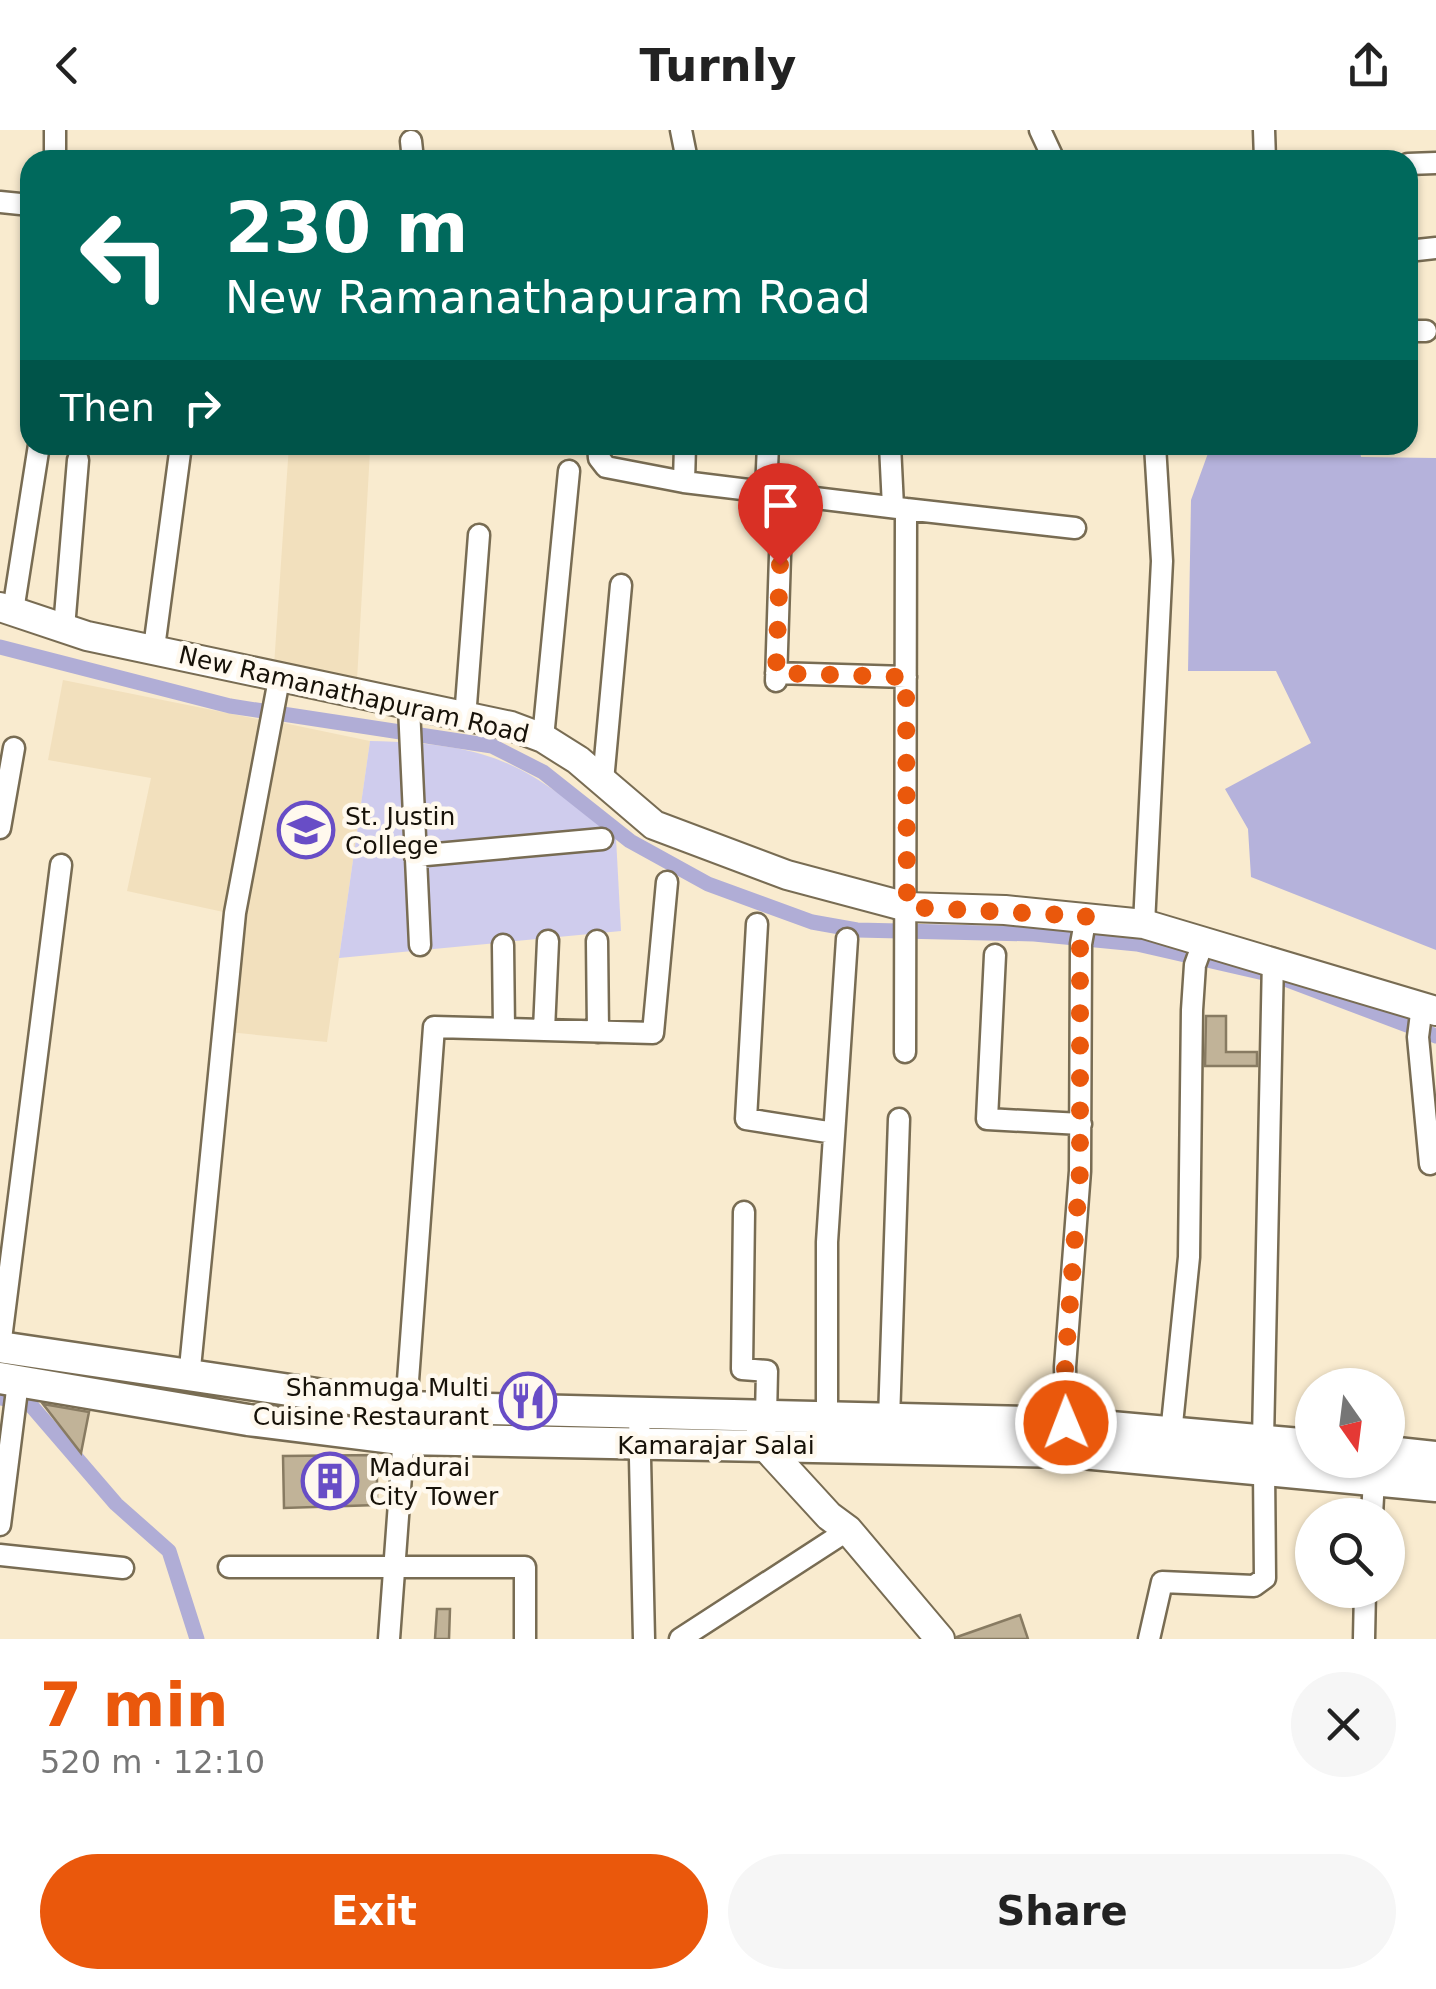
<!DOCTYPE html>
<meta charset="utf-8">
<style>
:root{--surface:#fff;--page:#f6f6f6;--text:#222;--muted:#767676;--accent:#ea580c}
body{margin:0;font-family:"DejaVu Sans",sans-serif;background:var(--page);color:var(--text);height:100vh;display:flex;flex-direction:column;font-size:38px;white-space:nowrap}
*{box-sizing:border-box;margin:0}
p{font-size:32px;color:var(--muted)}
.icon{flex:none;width:55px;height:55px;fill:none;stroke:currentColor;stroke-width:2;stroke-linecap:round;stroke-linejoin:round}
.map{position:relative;height:1509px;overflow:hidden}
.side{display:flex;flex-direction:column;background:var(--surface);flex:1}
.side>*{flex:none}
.banner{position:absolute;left:20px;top:20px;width:1398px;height:305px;border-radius:30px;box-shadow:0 2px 8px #0004;background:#00695c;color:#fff;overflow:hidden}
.needle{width:65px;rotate:166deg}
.buttons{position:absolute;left:1295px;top:1238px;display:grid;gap:20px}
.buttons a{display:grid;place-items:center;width:110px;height:110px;border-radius:50%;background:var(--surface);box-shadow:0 2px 8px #0004;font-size:50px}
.pin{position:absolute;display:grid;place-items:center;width:85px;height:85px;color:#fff;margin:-102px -42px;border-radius:50% 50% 50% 0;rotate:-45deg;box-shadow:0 0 10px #0007}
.pin .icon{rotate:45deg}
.me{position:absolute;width:110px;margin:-55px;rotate:359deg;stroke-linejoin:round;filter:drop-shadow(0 0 8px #0008)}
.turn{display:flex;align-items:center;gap:35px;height:210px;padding:0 40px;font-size:45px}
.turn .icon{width:130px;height:130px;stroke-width:2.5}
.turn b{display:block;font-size:70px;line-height:85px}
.then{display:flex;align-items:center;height:95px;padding:0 40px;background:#0003;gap:20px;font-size:38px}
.round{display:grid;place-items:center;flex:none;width:105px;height:105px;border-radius:52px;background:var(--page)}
.overview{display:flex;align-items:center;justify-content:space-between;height:170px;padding:0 40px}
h1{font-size:60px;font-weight:700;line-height:75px;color:var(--accent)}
.action{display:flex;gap:20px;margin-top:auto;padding:20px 40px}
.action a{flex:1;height:115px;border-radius:60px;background:var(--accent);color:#fff;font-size:40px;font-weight:700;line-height:115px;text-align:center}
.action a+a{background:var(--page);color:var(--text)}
header{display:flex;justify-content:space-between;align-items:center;height:130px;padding:0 40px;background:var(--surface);font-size:45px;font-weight:700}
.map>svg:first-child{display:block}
.built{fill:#f2e0bd}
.green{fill:#cfcced}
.forest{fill:#b5b2db}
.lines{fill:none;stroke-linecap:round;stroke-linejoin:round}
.canal{stroke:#b0add6;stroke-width:15}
.building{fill:#c1b398;stroke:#887b62;stroke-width:2.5}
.minor-casing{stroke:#786c53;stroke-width:25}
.major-casing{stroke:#786c53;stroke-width:32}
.highway-casing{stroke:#786c53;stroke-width:35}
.minor{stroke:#fff;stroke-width:20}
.major{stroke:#fff;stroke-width:28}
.highway{stroke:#fff;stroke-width:30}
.route{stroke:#ea580c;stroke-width:18;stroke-dasharray:0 32.4}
.labels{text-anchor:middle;stroke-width:9;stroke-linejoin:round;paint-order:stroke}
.street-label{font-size:25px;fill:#171209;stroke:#fff9ee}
.poi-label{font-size:25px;fill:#171209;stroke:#fff9ee;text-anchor:start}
</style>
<header><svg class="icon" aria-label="back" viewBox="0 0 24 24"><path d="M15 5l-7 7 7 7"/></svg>Turnly<svg class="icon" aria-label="share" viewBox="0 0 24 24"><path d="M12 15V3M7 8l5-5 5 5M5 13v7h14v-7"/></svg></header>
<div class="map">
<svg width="1436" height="1509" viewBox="0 0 1436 1509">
<rect width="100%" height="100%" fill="#f9ebcf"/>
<path class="built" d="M289 315 370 321 357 550 274 536Z
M63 550 262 590 228 783 127 761 151 648 48 630Z
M274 591 370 611 327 912 228 902 240 790Z"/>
<path class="green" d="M370 611C494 614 522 632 616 708L621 801 339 828Z"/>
<path class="forest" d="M1211 315H1359L1361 327 1436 328V820L1251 747 1248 699 1225 659 1311 613 1276 541H1188L1191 370Z"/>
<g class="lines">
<path class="canal" d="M0 517 230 576 492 616 543 642 630 711 708 754 812 792 857 800 1034 804 1137 814 1277 846 1436 906
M0 1268 29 1273 116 1374 169 1421 197 1509"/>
</g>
<path class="building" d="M1206 886H1226V922H1257V936H1205Z
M43 1274 89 1282 81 1323Z
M377 1325V1375L284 1378 283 1326Z
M437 1479H450L449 1509H435Z
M1020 1485 1028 1509H957V1507Z"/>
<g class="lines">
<g class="minor-casing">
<path id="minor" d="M55 0V30
M681 0 687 30
M1040 0 1054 30
M1264 0 1265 30
M411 11 413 30
M1408 34 1436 33
M0 72 30 75
M1408 121 1436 118
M1408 201H1426
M598 315 599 328 606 337 684 352
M685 315 684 352 906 379 905 922
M890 315 893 377
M766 361 768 315
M906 379 1075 398
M13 481 39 315
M64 498 78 330
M154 518 181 315
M776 543 906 547
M776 551 782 363
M409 577 420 815
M465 588 479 405
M543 608 569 341
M603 651 621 455
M0 698 14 618
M415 726 602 709
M757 794 746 989 834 1003
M1144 794 1162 431 1155 315
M597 811 598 902
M503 815 504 899
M995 825 987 989 1081 994
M1422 876 1418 907 1430 1034
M544 900 548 811
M744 1082 742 1239 767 1241 766 1286
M0 1217 61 735
M189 1248 235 783 280 544
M639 1283 644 1509
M889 1290 899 989
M1066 1293 1065 1237 1080 1041 1081 814 1086 786
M822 1294 827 1288V1112L847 809
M1171 1304 1189 1127 1192 880 1195 835 1204 810
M1263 1310 1273 829
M1372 1385 1374 1349
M0 1395 18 1252
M0 1425 123 1438
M229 1437H525V1509
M389 1509 434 897 653 903 667 752
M680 1509 848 1400
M1149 1509 1162 1452 1254 1456 1265 1448 1264 1339
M1364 1509 1365 1460"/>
</g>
<g class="major-casing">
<path id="major" d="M0 477 87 506 511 596 543 608 578 630 654 695 787 745 907 777 1005 780 1144 794 1436 881
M761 1300 763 1314 829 1386 848 1400 940 1509"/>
</g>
<g class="highway-casing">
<path id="highway" d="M0 1217 404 1277 1066 1293 1312 1315
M0 1248 248 1290 401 1309 1071 1322 1436 1356
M1388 1322 1436 1327"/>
</g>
<use href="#minor" class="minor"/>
<use href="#major" class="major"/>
<use href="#highway" class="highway"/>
</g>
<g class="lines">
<path class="route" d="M780 435 776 543 906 547 907 777 1086 786 1080 814V1041L1065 1237 1066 1293"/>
</g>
<defs>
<g id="school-ring" transform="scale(2.875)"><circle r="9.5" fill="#fff9ee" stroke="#684dc6" stroke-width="1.5"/><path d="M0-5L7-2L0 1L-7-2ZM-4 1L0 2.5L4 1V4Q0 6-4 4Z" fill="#684dc6"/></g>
<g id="restaurant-ring" transform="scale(2.875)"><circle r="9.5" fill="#fff9ee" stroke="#684dc6" stroke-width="1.5"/><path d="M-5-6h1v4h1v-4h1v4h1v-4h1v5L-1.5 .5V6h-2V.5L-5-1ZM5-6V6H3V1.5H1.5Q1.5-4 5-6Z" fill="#684dc6"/></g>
<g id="building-ring" transform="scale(2.875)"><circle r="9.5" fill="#fff9ee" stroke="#684dc6" stroke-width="1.5"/><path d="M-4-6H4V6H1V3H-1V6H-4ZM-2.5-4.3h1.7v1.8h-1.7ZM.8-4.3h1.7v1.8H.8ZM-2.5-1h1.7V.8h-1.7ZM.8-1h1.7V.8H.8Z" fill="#684dc6"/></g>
</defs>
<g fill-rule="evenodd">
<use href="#school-ring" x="306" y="700"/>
<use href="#restaurant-ring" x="528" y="1271"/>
<use href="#building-ring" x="330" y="1351"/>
</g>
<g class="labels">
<g class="street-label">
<text transform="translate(354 564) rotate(13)" y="9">New Ramanathapuram Road</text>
<text x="716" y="1324">Kamarajar Salai</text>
</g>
<g class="poi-label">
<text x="345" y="695">St. Justin<tspan x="345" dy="29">College</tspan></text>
<text x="489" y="1266" text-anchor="end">Shanmuga Multi<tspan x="489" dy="29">Cuisine Restaurant</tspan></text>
<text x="369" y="1346">Madurai<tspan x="369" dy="29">City Tower</tspan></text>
</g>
</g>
</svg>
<div class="buttons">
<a><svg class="needle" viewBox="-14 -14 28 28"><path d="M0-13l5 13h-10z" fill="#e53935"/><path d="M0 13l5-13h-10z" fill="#767676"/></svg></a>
<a><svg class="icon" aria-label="search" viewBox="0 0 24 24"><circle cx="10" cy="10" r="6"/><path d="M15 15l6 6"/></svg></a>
</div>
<div class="pin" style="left:780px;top:435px;background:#d93025"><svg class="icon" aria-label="arrive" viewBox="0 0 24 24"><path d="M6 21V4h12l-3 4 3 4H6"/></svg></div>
<svg class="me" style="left:1066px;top:1293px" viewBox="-20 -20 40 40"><circle r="17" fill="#ea580c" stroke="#fff" stroke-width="3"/><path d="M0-11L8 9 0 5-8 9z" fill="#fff"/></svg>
<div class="banner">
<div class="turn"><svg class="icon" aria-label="left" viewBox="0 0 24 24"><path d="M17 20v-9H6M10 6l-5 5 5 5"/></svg><div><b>230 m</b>New Ramanathapuram Road</div></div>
<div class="then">Then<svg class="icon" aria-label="right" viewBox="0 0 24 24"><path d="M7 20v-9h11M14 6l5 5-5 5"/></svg></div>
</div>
</div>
<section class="side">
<div class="overview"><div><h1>7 min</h1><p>520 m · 12:10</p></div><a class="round"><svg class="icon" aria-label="close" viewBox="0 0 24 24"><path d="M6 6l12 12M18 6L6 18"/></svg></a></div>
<div class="action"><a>Exit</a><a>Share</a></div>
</section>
